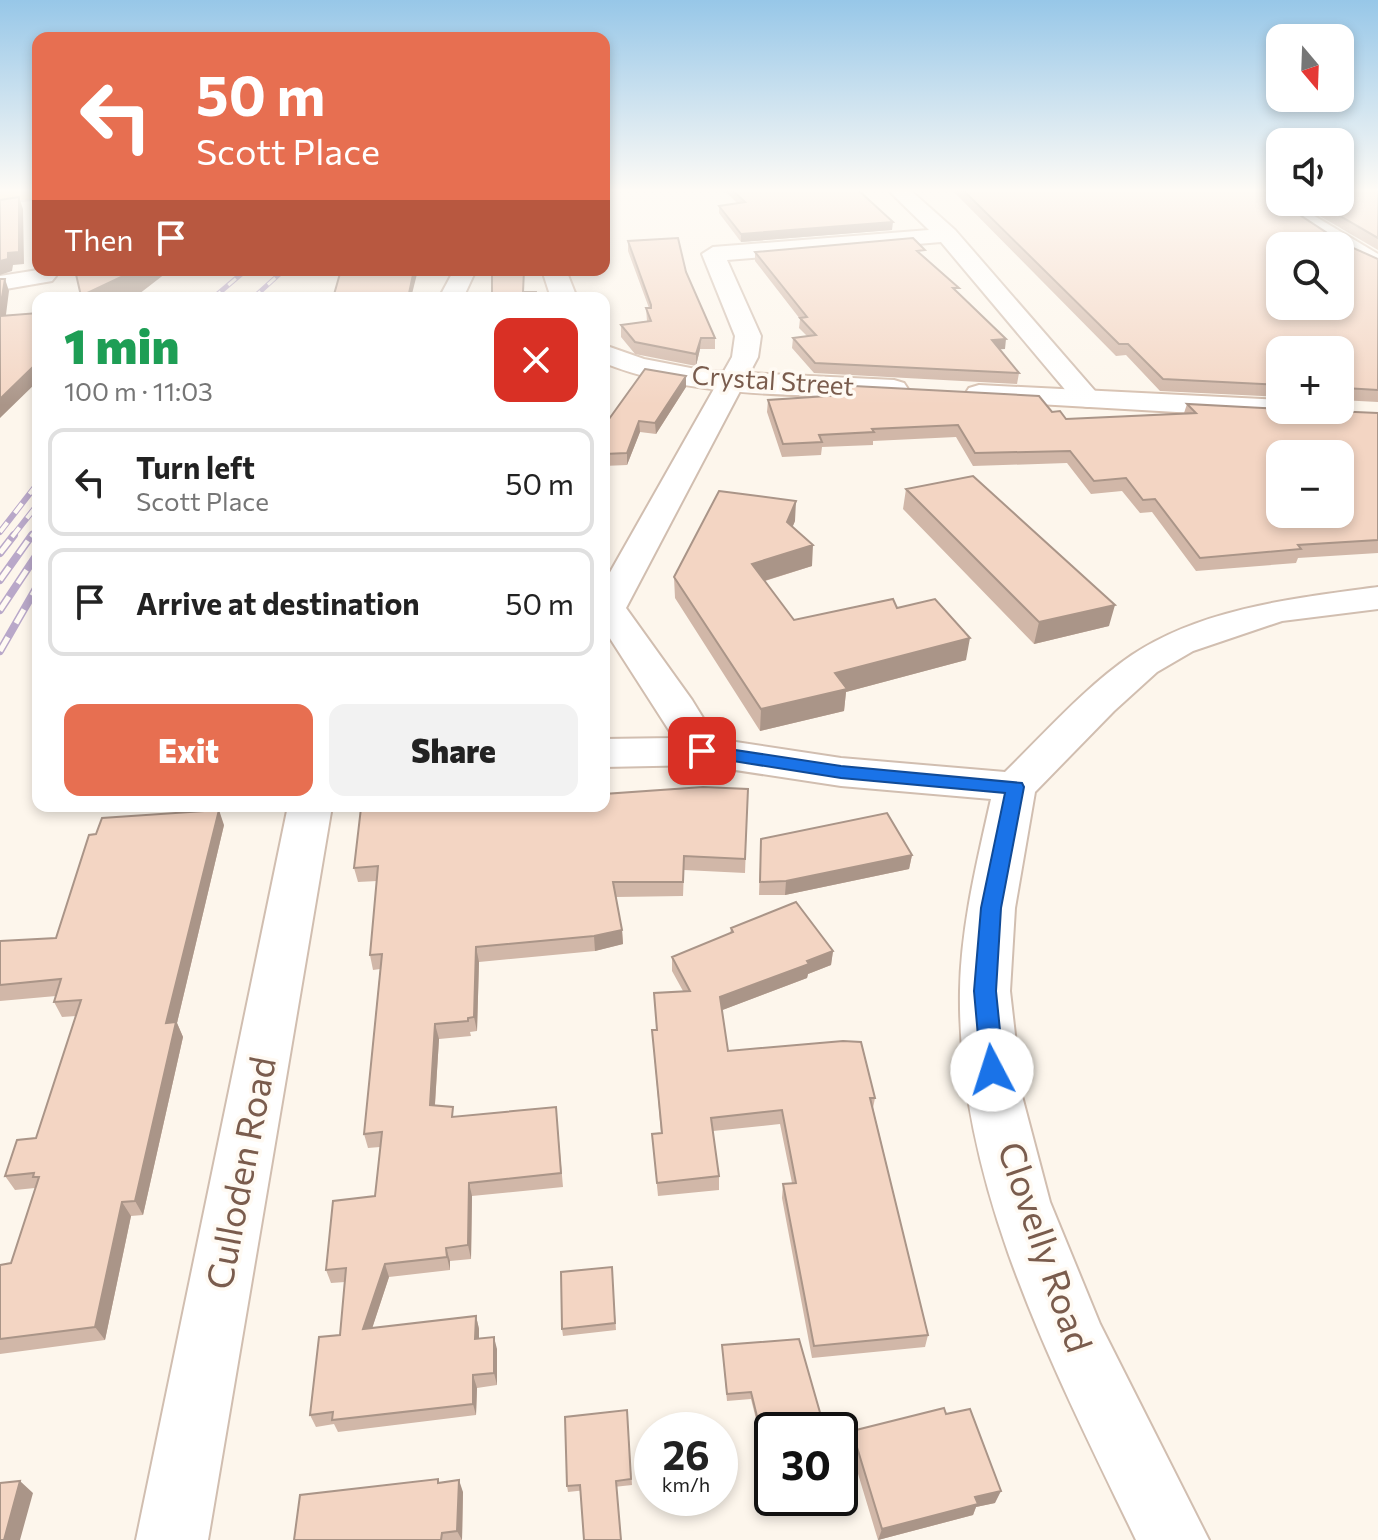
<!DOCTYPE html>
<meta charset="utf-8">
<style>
:root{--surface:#fff;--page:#f2f2f2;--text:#222;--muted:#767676;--line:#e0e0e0;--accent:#e76f51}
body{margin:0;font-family:Commissioner,sans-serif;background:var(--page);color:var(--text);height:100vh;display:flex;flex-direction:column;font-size:30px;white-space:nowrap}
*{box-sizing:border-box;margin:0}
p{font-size:26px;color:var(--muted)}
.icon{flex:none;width:44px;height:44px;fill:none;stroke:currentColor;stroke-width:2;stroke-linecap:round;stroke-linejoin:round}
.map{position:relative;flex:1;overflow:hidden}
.side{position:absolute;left:32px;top:292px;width:578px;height:520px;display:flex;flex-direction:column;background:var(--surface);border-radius:16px;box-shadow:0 4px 12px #0003}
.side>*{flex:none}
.guide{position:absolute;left:32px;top:32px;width:578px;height:244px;border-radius:16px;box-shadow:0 4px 12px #0003;background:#e76f51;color:#fff;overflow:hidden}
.needle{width:52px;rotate:161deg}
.controls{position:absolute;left:1266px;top:24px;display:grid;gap:16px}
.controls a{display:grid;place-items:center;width:88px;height:88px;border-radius:16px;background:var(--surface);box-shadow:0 4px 12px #0003;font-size:40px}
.speed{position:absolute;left:634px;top:1412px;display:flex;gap:16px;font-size:40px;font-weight:700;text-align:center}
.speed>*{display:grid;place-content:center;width:104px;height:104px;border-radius:50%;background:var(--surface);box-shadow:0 4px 12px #0003;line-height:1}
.speed small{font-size:20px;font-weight:400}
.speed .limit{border:4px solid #111;border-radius:12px;background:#fff;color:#111}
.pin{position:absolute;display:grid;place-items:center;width:68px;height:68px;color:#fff;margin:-34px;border-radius:16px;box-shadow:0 4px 12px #0006}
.me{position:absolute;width:88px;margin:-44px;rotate:355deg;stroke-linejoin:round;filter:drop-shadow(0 0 6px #0008)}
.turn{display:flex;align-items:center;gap:28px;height:168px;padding:0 32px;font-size:36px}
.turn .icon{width:104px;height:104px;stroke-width:2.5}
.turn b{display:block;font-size:56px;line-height:68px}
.then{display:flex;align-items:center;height:76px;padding:0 32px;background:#0003;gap:16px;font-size:30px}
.round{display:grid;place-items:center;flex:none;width:84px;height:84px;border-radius:16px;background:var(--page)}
.head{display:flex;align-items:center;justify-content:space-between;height:136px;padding:0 32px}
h1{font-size:48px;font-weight:800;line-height:60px;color:#1e9e55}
.primary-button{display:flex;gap:16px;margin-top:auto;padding:16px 32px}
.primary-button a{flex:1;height:92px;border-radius:16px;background:var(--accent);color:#fff;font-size:32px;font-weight:800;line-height:92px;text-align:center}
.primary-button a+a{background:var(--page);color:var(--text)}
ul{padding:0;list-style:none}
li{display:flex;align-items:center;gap:24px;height:108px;margin:0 16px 12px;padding:0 16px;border:4px solid var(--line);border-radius:16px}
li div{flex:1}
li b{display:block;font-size:30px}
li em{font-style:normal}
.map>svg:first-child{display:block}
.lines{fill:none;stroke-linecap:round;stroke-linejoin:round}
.street-casing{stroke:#d1beb0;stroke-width:4}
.secondary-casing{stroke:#d6c0b0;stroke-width:4}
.primary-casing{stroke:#dad1cd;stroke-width:4}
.street{fill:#fff;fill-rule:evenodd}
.secondary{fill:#fff;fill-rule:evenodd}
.primary{fill:#fbd9a5;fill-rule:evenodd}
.rail-far2-casing{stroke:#b9a8c9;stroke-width:5}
.rail-far1-casing{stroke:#b9a8c9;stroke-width:6}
.rail-casing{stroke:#b9a8c9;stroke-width:8}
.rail-far2{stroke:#fffaf3;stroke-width:3;stroke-dasharray:10;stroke-linecap:butt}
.rail-far1{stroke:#fffaf3;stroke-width:4;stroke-dasharray:12;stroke-linecap:butt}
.rail{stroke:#fffaf3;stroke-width:5;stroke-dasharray:16;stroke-linecap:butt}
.wall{fill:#d1b7a8}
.shaded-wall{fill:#aa9588}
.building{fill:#f3d5c3;stroke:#aa9588;stroke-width:2;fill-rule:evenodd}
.route{fill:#1a73e8;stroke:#114b97;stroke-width:2}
.labels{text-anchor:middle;stroke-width:7;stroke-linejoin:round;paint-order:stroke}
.far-street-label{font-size:26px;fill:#7a5c4d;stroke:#fffaf3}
.near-street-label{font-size:36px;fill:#7a5c4d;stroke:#fffaf3}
</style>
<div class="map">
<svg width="1378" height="1540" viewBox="0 0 1378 1540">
<rect width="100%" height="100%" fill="#fdf6ec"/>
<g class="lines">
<g class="street-casing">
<path id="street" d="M887 189H909L955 230 1102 399 1098 405 1088 407 1078 405 941 242 727 260 761 336 758 357 626 608 692 700 716 739 841 758 1005 772C1045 733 1085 687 1132 655 1202 608 1296 598 1378 587V609L1282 621 1193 651 1157 672 1114 711 1035 792 1015 908 1010 991 1022 1096 1050 1202 1100 1324 1209 1540H1136C1054 1369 957 1186 960 991 961 926 977 862 991 799L841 786 702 765 604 767V739L674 738 604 629V583L732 357 735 336 702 254 713 247 929 230Z
M38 270 52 271 56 276 52 281 0 290V276Z
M454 270H476L463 298H439Z
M288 806H332L208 1540H136Z"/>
</g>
<g class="secondary-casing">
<path id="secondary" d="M1245 189H1270L1280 195V202H1291L1378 254V271L1340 251V246H1333Z
M542 270H566L577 298H551Z
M604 345 644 359 706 371 894 380 904 383 908 389 904 395 894 398C797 394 695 399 604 363Z
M979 385 1280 400V410H1294L1290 415 1280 418 969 400 965 394 969 388Z"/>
</g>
<g class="primary-casing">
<path id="primary" d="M38 189V198L0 203V191Z"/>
</g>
<use href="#street" class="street"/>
<use href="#secondary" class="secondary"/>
<use href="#primary" class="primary"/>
<g class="rail-far2-casing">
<path id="rail-far2" d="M213 298 246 270
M253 298 284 270"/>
</g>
<g class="rail-far1-casing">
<path id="rail-far1" d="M0 532 38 483
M12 537 38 504
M31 537 38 527"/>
</g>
<g class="rail-casing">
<path id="rail" d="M0 553 14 535
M0 580 32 535
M0 610 38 553
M0 651 38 585"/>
</g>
<use href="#rail-far2" class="rail-far2"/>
<use href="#rail-far1" class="rail-far1"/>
<use href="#rail" class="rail"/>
</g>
<path class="wall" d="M723 189H857L892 230 741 242 719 213V206L737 203Z
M950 189H1260L1342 243 1378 259V402L1340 400V350H1280V397L1160 391 1126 355 1116 356 954 192Z
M1378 189V250L1296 202H1340Z
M628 241 686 272 715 338V349H700L696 366 635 354 621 337V325L647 321 646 308H649L628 251Z
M755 252 925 257 959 294 1005 349H999L1019 373 1017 384 814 373 792 348 793 338 807 336 799 328 800 319 755 261Z
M686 376V387L656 434 640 432 627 465 604 466V426Z
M835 385 1052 412 1066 419 1184 413 1187 404 1378 413V553L1298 558 1296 563 1196 571 1152 512 1140 513 1122 491 1091 494 1067 463 973 466 956 437 873 441V445L822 447 821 455 782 457 767 412 768 400 834 395Z
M906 489 1109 626 1034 644 903 509Z
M795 521 792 527 812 566 765 581 794 620 897 608 966 660 846 692 844 711 760 731 675 598 674 577Z
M748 789 745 873 684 870 683 896 616 897 622 930 623 944 595 951 479 962 477 1031 470 1032 471 1036 439 1039 435 1105 455 1117 556 1107 563 1187 472 1196 471 1259 450 1261V1270L389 1277 372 1328 476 1316 479 1329V1339L497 1349V1385L477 1388 476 1415 338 1432 334 1424 316 1427 310 1415 340 1335 345 1282 331 1283 326 1270 375 1196 380 1147 368 1148 364 1134 380 969 373 970 370 955 377 881 358 882 354 868Z
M224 825 177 1023 183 1037 143 1215 131 1216 105 1340 0 1354V1265L11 1263 35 1188 15 1190 5 1176 36 1138 76 1016 62 1017 54 1002 56 996 0 1001V941L56 938Z
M761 839 912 855 909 869 785 895H759Z
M731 928 833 951 831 965 808 974 807 978 722 1010 728 1051 875 1098 873 1108 928 1335 925 1347 812 1358 782 1198 783 1184 792 1183 780 1124 713 1131 719 1176V1190L658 1196 652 1134 661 1133 652 1030H656L683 991 672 971V957L730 934Z
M612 1267 616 1330 563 1336 562 1329Z
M799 1339 772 1430V1474L770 1475 751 1399 727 1401 722 1345Z
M627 1410 632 1485 568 1492 567 1486Z
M946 1414 995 1503 976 1507 973 1515 878 1540 849 1444 852 1431Z
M438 1479 439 1483 463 1492 462 1540H294Z"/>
<path class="shaded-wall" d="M19 197 23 209 24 264 13 265 12 271 0 275V261Z
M893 222 892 230 741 242V234Z
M136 270H170L139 294 131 298H82L81 296Z
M414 270H418L411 298H408Z
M5 279 9 291 4 330 0 319V309Z
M701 338 700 349 696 366V354Z
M1006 339 1005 349 990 350 992 340Z
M38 362V381L0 418V399Z
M686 376V387L656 434 655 423Z
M639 421 640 432 627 465V453Z
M796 501 795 521 786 543 787 522Z
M813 545 812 566 751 585 752 564Z
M1115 605 1109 626 1034 644 1039 622Z
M970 638 966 660 846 692 844 711 760 731 761 709 835 673Z
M219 810 224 825 177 1023 183 1037 143 1215 135 1201 166 1023Z
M912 855 909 869 785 895 786 881Z
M622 930 623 944 595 951 594 936Z
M476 947 479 962 477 1031 474 1017Z
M833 951 831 965 808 974 807 978 720 1011V997Z
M435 1024 439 1039 434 1118 430 1105Z
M469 1183 472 1196 471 1259 468 1245Z
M122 1202 131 1216 105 1340 95 1327Z
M446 1248 450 1261V1270L447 1257Z
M385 1264 389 1277 368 1341 363 1329Z
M476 1316 479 1329V1351L475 1339Z
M494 1337 497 1349V1385L494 1373Z
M473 1375 477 1388 476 1415 473 1404Z
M459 1480 463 1492 462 1540 457 1531Z
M20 1481 33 1493 20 1540H4Z
M1001 1491 995 1503 976 1507 973 1515 878 1540 882 1529 975 1497Z"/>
<path class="building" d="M731 189H857L893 222 741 234 719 206 745 202Z
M962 189H1260L1335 238 1341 239 1342 243 1378 259V390L1345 388 1342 395H1340V350H1280V385L1163 379 1128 344H1119ZM1280 246H1340V306H1280Z
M1340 189H1378V238L1316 202H1340Z
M19 197V252L8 253V259L0 261V200Z
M678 238 686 272 715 338H701L696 354 635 342 621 325 651 321 646 308H651V305L628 241Z
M913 238 925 250 917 251 959 288H953L1006 339 992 340 1019 373 815 363 793 338 816 335 800 318 807 317 755 252Z
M75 270H136L81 296Z
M341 270H414L408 298H333Z
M524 270 523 292H536L537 298H492V271Z
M0 279H5L0 309Z
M38 313V362L0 399V316Z
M645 369 686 376 655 423 639 421 627 453 604 454V426Z
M835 385 1039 396 1052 412 1060 411 1066 419 1196 413 1187 404 1280 409V410H1310L1378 413V540L1298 545 1301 549 1200 558 1155 499 1143 500 1126 478 1094 481 1070 451 975 453 958 425 872 429 874 432 819 435 822 442 783 444 768 400 844 395ZM1280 454H1340V514H1280Z
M973 476 1115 605 1039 622 906 489Z
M719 491 796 501 787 522 813 545 752 564 794 620 893 599 897 608 935 599 970 638 835 673 847 689 761 709 674 577Z
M703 787 748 789 745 859 684 856 683 882H613L622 930 594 936 476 947 474 1017 468 1018V1021L435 1024 430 1105 453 1107 452 1117 556 1107 561 1173 469 1183 468 1245 446 1248 447 1257 385 1264 363 1329 476 1316 475 1339 494 1337V1373L473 1375V1404L332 1420 333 1412 310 1415 319 1337 340 1335 346 1268 326 1270 333 1201 375 1196 382 1132 364 1134 382 954 370 955 378 866 354 868 361 808 385 806H604V794Z
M219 810 166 1023 176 1022 135 1201 122 1202 95 1327 0 1339V1265L11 1263 39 1177H33L34 1173 5 1176 17 1140 36 1138 81 1000 54 1002 61 979 0 985V941L56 938 89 835 96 834 102 818Z
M887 813 912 855 786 881 760 882 761 839Z
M796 902 833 951 807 961 809 964 720 997 728 1051 843 1041 861 1042 875 1098H870L928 1335 814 1346 783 1184 796 1183 782 1110 711 1118 719 1176 657 1183 652 1134 662 1133 652 1030H657L654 993 690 991 672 957 733 932 731 928Z
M612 1267 615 1323 562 1329 561 1272Z
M799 1339 825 1430H772V1468L770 1469 751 1392 727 1394 722 1345Z
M944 1408 946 1414 970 1409 1001 1491 975 1497 978 1504 882 1529 852 1431Z
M627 1410 631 1479 616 1481 621 1540H584L580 1485 567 1486 565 1417Z
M438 1479V1483L459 1480 457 1531 442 1533 441 1540H294L300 1495Z
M20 1481 4 1540H0V1483Z"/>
<linearGradient id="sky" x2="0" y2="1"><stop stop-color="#97c7e8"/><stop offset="0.47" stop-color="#fefbf6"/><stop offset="1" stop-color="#fefbf6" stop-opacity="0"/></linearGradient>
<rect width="1378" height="405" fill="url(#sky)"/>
<path class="route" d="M702 745 841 766 1022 783 1024 787 1001 908 996 991 1004 1070 1000 1077 992 1080 984 1077 981 1070 974 991 981 908 1005 793 841 778 695 755 693 751 695 747Z"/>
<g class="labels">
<g class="far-street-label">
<text transform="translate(773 381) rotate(4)" y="9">Crystal Street</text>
</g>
<g class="near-street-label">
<text transform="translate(241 1173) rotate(-79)" y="13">Culloden Road</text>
<text transform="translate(1045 1247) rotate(71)" y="13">Clovelly Road</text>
</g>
</g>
</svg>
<div class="controls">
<a><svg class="needle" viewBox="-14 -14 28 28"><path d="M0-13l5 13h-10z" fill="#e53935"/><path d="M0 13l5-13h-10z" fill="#767676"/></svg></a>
<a><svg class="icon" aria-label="sound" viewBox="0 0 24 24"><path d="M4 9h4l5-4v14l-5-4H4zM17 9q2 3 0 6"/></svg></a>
<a><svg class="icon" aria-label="search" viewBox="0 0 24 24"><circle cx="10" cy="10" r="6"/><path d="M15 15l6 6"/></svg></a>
<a>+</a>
<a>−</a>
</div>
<div class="speed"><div>26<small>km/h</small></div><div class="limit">30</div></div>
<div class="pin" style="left:702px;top:751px;background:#d93025"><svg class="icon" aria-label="arrive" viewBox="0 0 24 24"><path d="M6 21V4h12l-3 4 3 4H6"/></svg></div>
<svg class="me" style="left:992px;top:1070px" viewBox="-20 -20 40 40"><circle r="19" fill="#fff"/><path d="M0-13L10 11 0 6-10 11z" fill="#1a73e8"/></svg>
<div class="guide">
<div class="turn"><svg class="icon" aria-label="left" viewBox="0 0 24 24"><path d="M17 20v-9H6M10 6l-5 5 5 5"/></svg><div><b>50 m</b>Scott Place</div></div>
<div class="then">Then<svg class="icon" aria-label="arrive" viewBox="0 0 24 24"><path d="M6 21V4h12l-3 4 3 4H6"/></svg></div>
</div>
<section class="side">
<div class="head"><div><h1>1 min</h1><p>100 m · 11:03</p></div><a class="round" style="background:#d93025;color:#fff"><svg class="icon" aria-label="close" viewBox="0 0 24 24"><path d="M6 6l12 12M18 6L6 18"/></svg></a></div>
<ul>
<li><svg class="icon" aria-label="left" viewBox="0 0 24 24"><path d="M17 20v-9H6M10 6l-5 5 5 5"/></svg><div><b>Turn left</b><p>Scott Place</p></div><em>50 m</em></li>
<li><svg class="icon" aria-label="arrive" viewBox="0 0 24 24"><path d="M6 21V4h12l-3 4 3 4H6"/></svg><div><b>Arrive at destination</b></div><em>50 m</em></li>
</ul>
<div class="primary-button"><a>Exit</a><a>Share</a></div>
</section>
</div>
